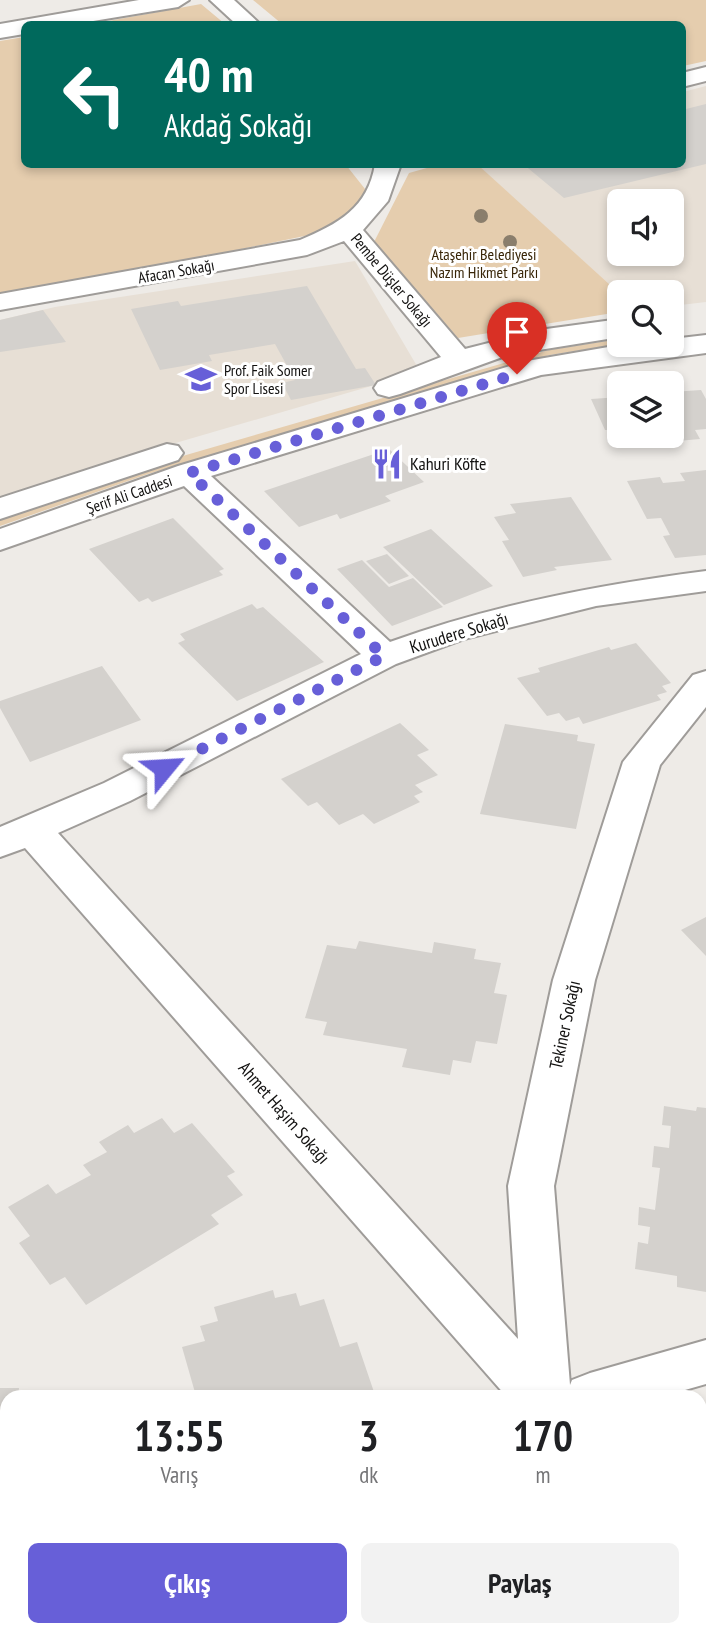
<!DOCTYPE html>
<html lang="tr">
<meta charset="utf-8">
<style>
:root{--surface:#fff;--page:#f2f2f2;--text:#202124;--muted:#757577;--accent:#675fd8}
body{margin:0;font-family:"PT Sans Narrow",sans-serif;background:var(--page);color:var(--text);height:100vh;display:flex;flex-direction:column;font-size:26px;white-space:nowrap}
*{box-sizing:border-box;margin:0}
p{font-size:23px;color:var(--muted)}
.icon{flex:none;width:38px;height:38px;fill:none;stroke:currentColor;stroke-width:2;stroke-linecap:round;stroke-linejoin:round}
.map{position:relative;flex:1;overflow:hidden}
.details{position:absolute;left:0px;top:1390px;width:707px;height:247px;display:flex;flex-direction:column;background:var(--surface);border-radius:21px 21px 0 0;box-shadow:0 4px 10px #0003}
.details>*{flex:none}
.top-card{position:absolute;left:21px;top:21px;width:665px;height:147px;border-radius:10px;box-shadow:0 4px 10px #0003;background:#00695c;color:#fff;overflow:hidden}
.fabs{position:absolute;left:607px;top:189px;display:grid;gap:14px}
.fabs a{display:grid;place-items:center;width:77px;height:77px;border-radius:10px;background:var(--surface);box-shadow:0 4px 10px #0003;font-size:35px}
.pin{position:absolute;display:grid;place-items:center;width:60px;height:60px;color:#fff;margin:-72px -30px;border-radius:50% 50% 50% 0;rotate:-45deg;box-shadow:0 0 7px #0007}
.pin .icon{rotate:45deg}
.me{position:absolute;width:77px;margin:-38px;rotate:63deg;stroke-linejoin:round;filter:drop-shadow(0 0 5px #0008)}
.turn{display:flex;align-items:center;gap:24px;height:147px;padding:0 28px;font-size:32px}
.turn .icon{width:91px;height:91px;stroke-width:2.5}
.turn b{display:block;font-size:49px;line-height:60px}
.eta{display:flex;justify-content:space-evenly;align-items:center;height:119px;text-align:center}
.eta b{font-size:42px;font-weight:600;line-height:49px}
.primary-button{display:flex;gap:14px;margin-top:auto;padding:14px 28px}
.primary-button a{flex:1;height:80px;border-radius:10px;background:var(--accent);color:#fff;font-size:28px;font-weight:600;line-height:80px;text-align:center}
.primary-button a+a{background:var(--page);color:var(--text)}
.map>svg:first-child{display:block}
.built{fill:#e7dfd5;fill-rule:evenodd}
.green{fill:#e5cdae}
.building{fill:#d4d1cd}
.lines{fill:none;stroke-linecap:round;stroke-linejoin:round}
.minor-casing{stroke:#9f9c99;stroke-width:4}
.minor{fill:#fff;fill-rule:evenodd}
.tree{fill:#8a7e6c}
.route{stroke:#675fd8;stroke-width:12;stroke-dasharray:0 21.6}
.labels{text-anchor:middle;stroke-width:6;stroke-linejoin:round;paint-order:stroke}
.far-park-label{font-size:16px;fill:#382507;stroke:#fff}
.far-street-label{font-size:16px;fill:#121110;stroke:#fff}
.far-poi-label{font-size:16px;fill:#121110;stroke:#fff;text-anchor:start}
.poi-label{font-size:18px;fill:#121110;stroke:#fff;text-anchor:start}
.street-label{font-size:18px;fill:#121110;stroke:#fff}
</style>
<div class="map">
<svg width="706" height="1636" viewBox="0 0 706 1636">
<rect width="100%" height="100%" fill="#eeebe7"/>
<path class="built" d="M706 86V302L672 306V292L619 293 477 165 682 164 683 92ZM620 201H672V254H620Z
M355 261 417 366 409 375 155 449 0 499V320L55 307Z"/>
<path class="green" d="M253 0H706V61L683 66 682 24H282Z
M201 4 225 24H92Z
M24 37V164L346 165 369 194 338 229 0 299V41Z
M441 164 478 165 619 293V312L458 338 374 242 409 173Z
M619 339V344L550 355 465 379 148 474 0 526V519L162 462 549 350Z"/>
<path class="building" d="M706 104V164L564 198 523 164H682V110Z
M307 286 356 369 365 368 376 385 291 400 282 383 295 380 275 344 209 355 212 361 160 370 131 309 178 301 181 306Z
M43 310 66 342 0 352V320Z
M701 390 706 399V429L695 430 700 439 644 444 641 439 617 441 612 430H605L591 399 620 397V436H672V392Z
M389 449 424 482 385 496 391 501 340 519 337 514 299 527 264 491Z
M706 470V555L675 558 663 536 670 535 661 518 647 519 627 481 660 477 663 483 685 481 680 473Z
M571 497 612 560 554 567 557 570 523 577 502 541 509 540 494 517 516 513 510 504Z
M173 518 224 569 219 571 223 575 152 602 148 598 139 602 89 549Z
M431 529 493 586 444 605 383 547Z
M387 554 409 576 389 584 366 561Z
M362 560 389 587 413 578 443 607 392 626 337 569Z
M252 604 257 609 263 607 324 662 237 701 178 643 185 640 180 634Z
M636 643 671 683 662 686 667 692 657 695 661 700 583 724 579 717 566 721 559 713 547 716 517 678 540 672 538 668 609 647 611 650Z
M102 666 141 720 30 762 0 708V701Z
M400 723 429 750 417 755 438 775 415 785 423 792 414 796 420 802 374 824 363 814 339 825 317 802 308 806 281 779Z
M505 724 578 735 577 741 595 744 576 829 480 814Z
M706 917V956L681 930Z
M359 941 432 953 434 942 476 949 474 959 501 963 494 993 507 995 497 1044 476 1041 471 1063 453 1060 450 1075 402 1067 407 1049 323 1035 327 1022 305 1018 327 945 356 949Z
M664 1106 696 1111 697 1107 706 1108V1292L677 1287V1276L635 1269 638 1242 648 1244 650 1227 638 1225 639 1207 655 1210 660 1168 652 1167 654 1146 669 1148 671 1126 662 1125Z
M162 1118 174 1133 192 1123 235 1172 227 1176 243 1195 211 1215 219 1224 86 1305 65 1277 50 1285 19 1243 30 1236 8 1207 48 1184 56 1194 91 1175 83 1165 107 1152 99 1142 128 1125 134 1133Z
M273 1290 275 1298 296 1293 300 1306 324 1299 340 1347 357 1342 375 1395 196 1396 182 1347 205 1341 200 1326 218 1321 214 1307Z
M0 1388H19L18 1396H7V1503H0Z
M706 1578V1636H669L684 1629H700V1581Z
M67 1629H125L126 1636H68Z
M334 1629H501L503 1636H336Z"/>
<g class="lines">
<g class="minor-casing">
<path id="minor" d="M139 0H189L178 7 75 24H24V34L0 38V24Z
M210 0H234L260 24H236Z
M706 67V81L682 87V73Z
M375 164H401L388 201 363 230 465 349 539 330 620 319V337L508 355 400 394 389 397 378 394 374 388 378 382 441 357 344 241 307 255 0 310V294L300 240C338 224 368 208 375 164Z
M706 335V353L541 375 211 476 390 642C492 605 598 585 706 571V591L596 606 464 639 396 664 130 801 58 833 518 1339 508 1186 553 980 623 762 693 675 706 671V707L660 765 595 980 554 1186 570 1385 572 1380 590 1373 706 1340V1384L664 1396H506L25 848 0 857V827L104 783 361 654 184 486 0 550V529L178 466 527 361 620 345H672V339Z
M167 444 178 446 183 453 178 460 0 519V498Z
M0 1513H7V1563H0Z
M590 1629H644L646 1636H592Z"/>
</g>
<use href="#minor" class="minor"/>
</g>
<g class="tree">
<circle cx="481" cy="216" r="7"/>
<circle cx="510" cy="242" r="7"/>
</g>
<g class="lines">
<path class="route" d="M164 768 384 656 189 473 517 374"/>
</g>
<defs>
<g id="school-bare" transform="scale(2.415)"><path d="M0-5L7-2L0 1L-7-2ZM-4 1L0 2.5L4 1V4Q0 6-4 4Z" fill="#675fd8" stroke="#fff" stroke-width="2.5" paint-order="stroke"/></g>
<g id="restaurant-bare" transform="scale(2.415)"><path d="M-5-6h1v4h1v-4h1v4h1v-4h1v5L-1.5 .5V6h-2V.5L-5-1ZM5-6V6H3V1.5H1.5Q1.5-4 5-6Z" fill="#675fd8" stroke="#fff" stroke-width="2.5" paint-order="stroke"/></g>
</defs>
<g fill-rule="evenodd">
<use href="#school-bare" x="201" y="379"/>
<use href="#restaurant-bare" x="387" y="464"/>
</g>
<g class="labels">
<g class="far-park-label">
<text x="484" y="260">Ataşehir Belediyesi<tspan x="484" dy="18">Nazım Hikmet Parkı</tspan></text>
</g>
<g class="far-street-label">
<text transform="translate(176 271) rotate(-10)" y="6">Afacan Sokağı</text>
<text transform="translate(392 280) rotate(50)" y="6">Pembe Düşler Sokağı</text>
<text transform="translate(129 494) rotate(-19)" y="6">Şerif Ali Caddesi</text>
</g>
<g class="far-poi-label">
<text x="224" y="376">Prof. Faik Somer<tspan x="224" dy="18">Spor Lisesi</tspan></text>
</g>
<g class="poi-label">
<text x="410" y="470">Kahuri Köfte</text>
</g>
<g class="street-label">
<text transform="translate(459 633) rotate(-17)" y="6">Kurudere Sokağı</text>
<text transform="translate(565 1025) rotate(-78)" y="6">Tekiner Sokağı</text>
<text transform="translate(284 1113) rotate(49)" y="6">Ahmet Haşim Sokağı</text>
</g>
</g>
</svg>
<div class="fabs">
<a><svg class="icon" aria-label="sound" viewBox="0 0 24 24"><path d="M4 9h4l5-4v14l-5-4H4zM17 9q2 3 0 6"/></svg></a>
<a><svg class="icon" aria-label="search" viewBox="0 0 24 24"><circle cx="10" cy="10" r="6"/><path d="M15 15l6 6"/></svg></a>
<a><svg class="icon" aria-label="layers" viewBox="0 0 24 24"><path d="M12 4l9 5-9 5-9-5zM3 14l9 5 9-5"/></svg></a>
</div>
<div class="pin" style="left:517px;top:374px;background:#d93025"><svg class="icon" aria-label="arrive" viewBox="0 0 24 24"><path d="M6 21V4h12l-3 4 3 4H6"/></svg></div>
<svg class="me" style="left:164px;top:768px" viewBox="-20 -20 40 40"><path d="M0-17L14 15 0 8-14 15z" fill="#675fd8" stroke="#fff" stroke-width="4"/></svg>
<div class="top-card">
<div class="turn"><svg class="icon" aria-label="left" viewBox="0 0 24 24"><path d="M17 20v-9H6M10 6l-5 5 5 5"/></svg><div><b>40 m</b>Akdağ Sokağı</div></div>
</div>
<section class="details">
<div class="eta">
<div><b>13:55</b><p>Varış</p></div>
<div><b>3</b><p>dk</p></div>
<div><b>170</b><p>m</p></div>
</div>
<div class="primary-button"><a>Çıkış</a><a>Paylaş</a></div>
</section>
</div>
